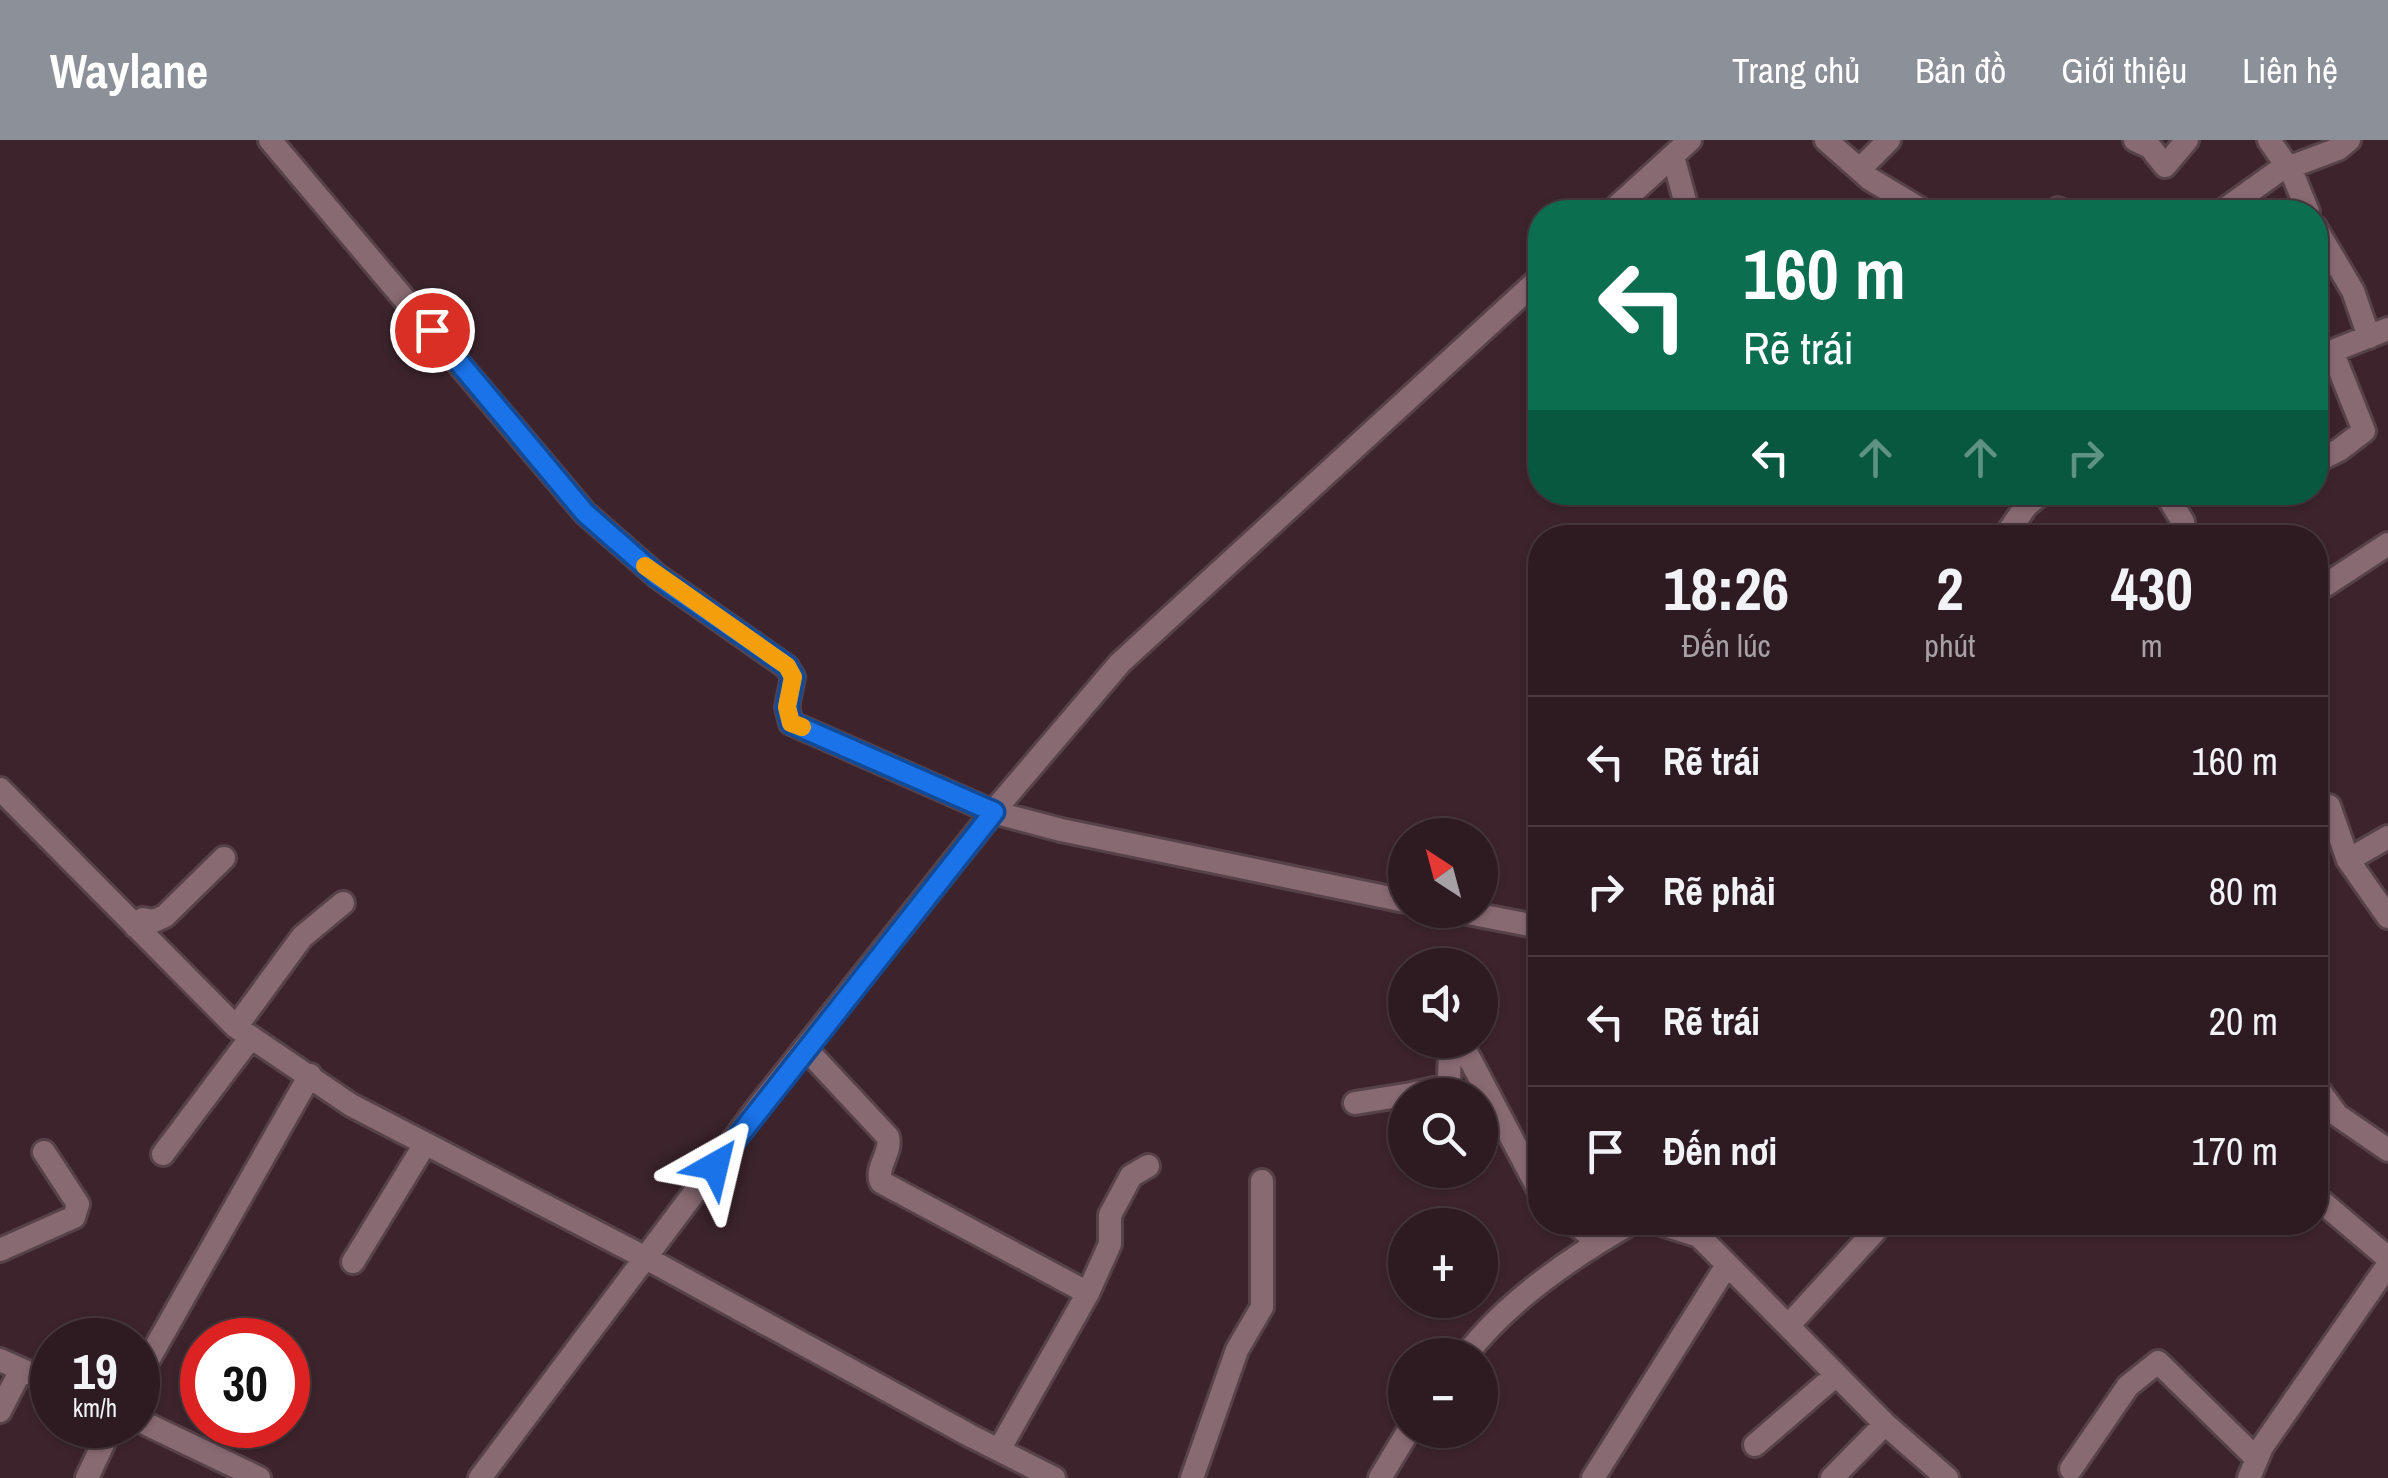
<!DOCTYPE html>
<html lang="vi">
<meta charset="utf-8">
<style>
:root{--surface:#2e1b21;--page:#3a282e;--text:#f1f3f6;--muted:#a7a1a5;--line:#49393f;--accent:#8c9099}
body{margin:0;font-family:"Archivo Narrow",sans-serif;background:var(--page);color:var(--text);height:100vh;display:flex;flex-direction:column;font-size:38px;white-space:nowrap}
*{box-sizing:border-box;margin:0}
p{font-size:32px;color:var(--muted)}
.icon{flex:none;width:55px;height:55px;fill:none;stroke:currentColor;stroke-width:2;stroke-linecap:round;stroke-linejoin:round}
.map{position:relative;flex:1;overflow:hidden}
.side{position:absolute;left:1528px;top:385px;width:800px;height:710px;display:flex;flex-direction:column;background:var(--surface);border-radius:40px;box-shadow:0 2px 8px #0004,0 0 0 2px var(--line)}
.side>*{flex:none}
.hud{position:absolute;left:1528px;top:60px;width:800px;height:305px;border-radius:40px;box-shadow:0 2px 8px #0004,0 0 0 2px var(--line);background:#0b6e4f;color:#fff;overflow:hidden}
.needle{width:65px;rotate:324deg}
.controls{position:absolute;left:1388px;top:678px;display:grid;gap:20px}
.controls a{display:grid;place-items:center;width:110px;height:110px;border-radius:50%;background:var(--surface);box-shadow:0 2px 8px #0004,0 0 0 2px var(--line);font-size:50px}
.speed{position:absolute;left:30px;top:1178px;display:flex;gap:20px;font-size:50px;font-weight:700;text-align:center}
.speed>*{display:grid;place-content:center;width:130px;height:130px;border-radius:50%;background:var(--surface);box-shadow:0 2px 8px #0004,0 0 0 2px var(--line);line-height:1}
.speed small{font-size:25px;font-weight:400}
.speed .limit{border:15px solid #d22;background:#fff;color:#111}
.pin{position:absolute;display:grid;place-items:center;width:85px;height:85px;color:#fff;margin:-42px;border:5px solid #fff;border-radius:50%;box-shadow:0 2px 10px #0007}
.me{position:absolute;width:110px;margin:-55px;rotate:37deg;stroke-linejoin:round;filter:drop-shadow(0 0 8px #0008)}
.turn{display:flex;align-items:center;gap:35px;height:210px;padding:0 50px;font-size:45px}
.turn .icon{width:130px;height:130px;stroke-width:2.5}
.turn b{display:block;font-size:70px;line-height:85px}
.lanes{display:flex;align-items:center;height:95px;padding:0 50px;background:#0003;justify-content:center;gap:50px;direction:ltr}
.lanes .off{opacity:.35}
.eta{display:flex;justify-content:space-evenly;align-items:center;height:170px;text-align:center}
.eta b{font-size:60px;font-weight:700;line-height:70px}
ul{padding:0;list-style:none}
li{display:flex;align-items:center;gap:30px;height:130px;padding:0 50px;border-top:2px solid var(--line)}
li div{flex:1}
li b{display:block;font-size:38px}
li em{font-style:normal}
header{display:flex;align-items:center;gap:60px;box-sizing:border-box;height:140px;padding:0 50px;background:var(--accent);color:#fff}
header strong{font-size:48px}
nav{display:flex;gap:55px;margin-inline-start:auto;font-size:35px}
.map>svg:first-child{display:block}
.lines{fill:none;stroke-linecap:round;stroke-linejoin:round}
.street-casing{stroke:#58424a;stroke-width:28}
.street{stroke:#886a73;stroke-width:22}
.route-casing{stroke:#114b97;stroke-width:25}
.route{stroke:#1a73e8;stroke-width:18}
.slow{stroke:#f59e0b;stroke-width:18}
</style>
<header>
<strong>Waylane</strong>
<nav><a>Trang chủ</a><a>Bản đồ</a><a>Giới thiệu</a><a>Liên hệ</a></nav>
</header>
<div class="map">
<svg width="2388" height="1338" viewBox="0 0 2388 1338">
<rect width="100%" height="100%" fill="#3d242c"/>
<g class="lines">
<g class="street-casing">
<path id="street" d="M270 0 585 373 657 436 787 527 793 537 787 567 791 583 993 672 1061 690 1405 761
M1826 0 1870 39 1925 72
M2135 0 2150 7 2165 26 2187 0
M2269 0 2293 35 2308 72
M1673 16 1688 72
M1860 29 1889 0
M2224 70 2277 32 2338 9 2349 0
M1611 72 1690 0
M2053 72 2058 69 2062 71
M2315 87 2353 151 2369 197
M2315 218 2388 189
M2315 322 2339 310 2364 291 2332 211
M2165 352 2183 382
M2004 398 2026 366 2043 352
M2315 452 2388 404
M0 649 236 887 351 965 646 1118 969 1295 1054 1338
M2329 666 2348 720 2388 777
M2348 720 2388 697
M1453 770 1540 787
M136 787 143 779 154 781 165 776 224 718
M236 887 302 797 343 763
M805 908 888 997C892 1013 875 1027 881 1042L1088 1153
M2315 945 2337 975 2388 1010
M1407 955 1443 947 1449 940 1450 913 1455 905 1464 908 1540 1052
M1355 963 1405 955
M163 1014 251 897
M2315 1056 2388 1118
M1573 1082 1598 1102
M1655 1082 1699 1096 1885 1284 1947 1338
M2213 1082H2219
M0 1110 74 1077 78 1064 44 1012
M353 1122 425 1004
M1788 1186 1875 1091 1878 1082
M1466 1215C1508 1160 1573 1116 1633 1082
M0 1220 52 1243
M138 1238 310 935
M0 1271 21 1230
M138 1280 259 1338
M1755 1305 1836 1235
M999 1310 1088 1153 1110 1104V1075L1131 1036 1148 1026
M2071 1329 2128 1246 2158 1222 2257 1319
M87 1338 112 1285
M480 1338 760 965 993 672 1120 523 1540 138
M1192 1338 1237 1210 1262 1167V1041
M1380 1338 1409 1290
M1593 1338 1727 1125
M1832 1338 1885 1284
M2249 1338 2262 1307 2388 1125"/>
</g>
<use href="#street" class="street"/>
</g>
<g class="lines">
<g class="route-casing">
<path id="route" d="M432 190 585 373 657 436 787 526 793 537 787 567 791 583 994 672 715 1026"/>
</g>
<use href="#route" class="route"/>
<path class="slow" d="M645 426 787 526 793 537 787 567 791 583 802 587"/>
</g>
</svg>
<div class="controls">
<a><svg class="needle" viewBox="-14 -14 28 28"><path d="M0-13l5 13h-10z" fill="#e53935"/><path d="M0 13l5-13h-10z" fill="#a7a1a5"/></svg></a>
<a><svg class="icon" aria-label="sound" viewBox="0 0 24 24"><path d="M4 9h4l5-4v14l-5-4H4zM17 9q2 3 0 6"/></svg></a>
<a><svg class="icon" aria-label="search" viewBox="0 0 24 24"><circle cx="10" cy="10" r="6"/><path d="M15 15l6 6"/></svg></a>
<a>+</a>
<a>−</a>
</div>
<div class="speed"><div>19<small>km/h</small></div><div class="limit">30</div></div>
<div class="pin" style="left:432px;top:190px;background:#d93025"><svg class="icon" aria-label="arrive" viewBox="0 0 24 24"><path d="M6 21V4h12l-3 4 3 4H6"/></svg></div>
<svg class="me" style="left:715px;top:1026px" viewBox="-20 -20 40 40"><path d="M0-17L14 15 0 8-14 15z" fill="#1a73e8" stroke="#fff" stroke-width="4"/></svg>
<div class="hud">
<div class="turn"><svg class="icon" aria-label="left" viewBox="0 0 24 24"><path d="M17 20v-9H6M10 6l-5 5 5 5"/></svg><div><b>160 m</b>Rẽ trái</div></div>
<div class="lanes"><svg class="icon" aria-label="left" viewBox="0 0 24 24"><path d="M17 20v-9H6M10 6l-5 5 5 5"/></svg><svg class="icon off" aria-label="ahead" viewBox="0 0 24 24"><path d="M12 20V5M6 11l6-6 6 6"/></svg><svg class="icon off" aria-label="ahead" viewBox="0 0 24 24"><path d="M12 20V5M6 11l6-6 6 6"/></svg><svg class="icon off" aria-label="right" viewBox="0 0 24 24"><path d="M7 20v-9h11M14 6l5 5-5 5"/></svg></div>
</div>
<section class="side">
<div class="eta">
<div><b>18:26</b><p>Đến lúc</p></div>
<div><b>2</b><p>phút</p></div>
<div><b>430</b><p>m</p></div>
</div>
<ul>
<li><svg class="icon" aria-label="left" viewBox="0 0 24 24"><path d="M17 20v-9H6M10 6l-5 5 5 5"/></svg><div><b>Rẽ trái</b></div><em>160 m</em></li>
<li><svg class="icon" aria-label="right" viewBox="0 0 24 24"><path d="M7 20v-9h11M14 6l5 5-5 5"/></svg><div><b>Rẽ phải</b></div><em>80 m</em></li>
<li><svg class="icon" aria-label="left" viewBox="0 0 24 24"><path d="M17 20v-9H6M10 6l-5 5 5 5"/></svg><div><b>Rẽ trái</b></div><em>20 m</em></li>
<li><svg class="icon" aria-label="arrive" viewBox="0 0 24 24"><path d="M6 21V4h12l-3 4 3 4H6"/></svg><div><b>Đến nơi</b></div><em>170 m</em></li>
</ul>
</section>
</div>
